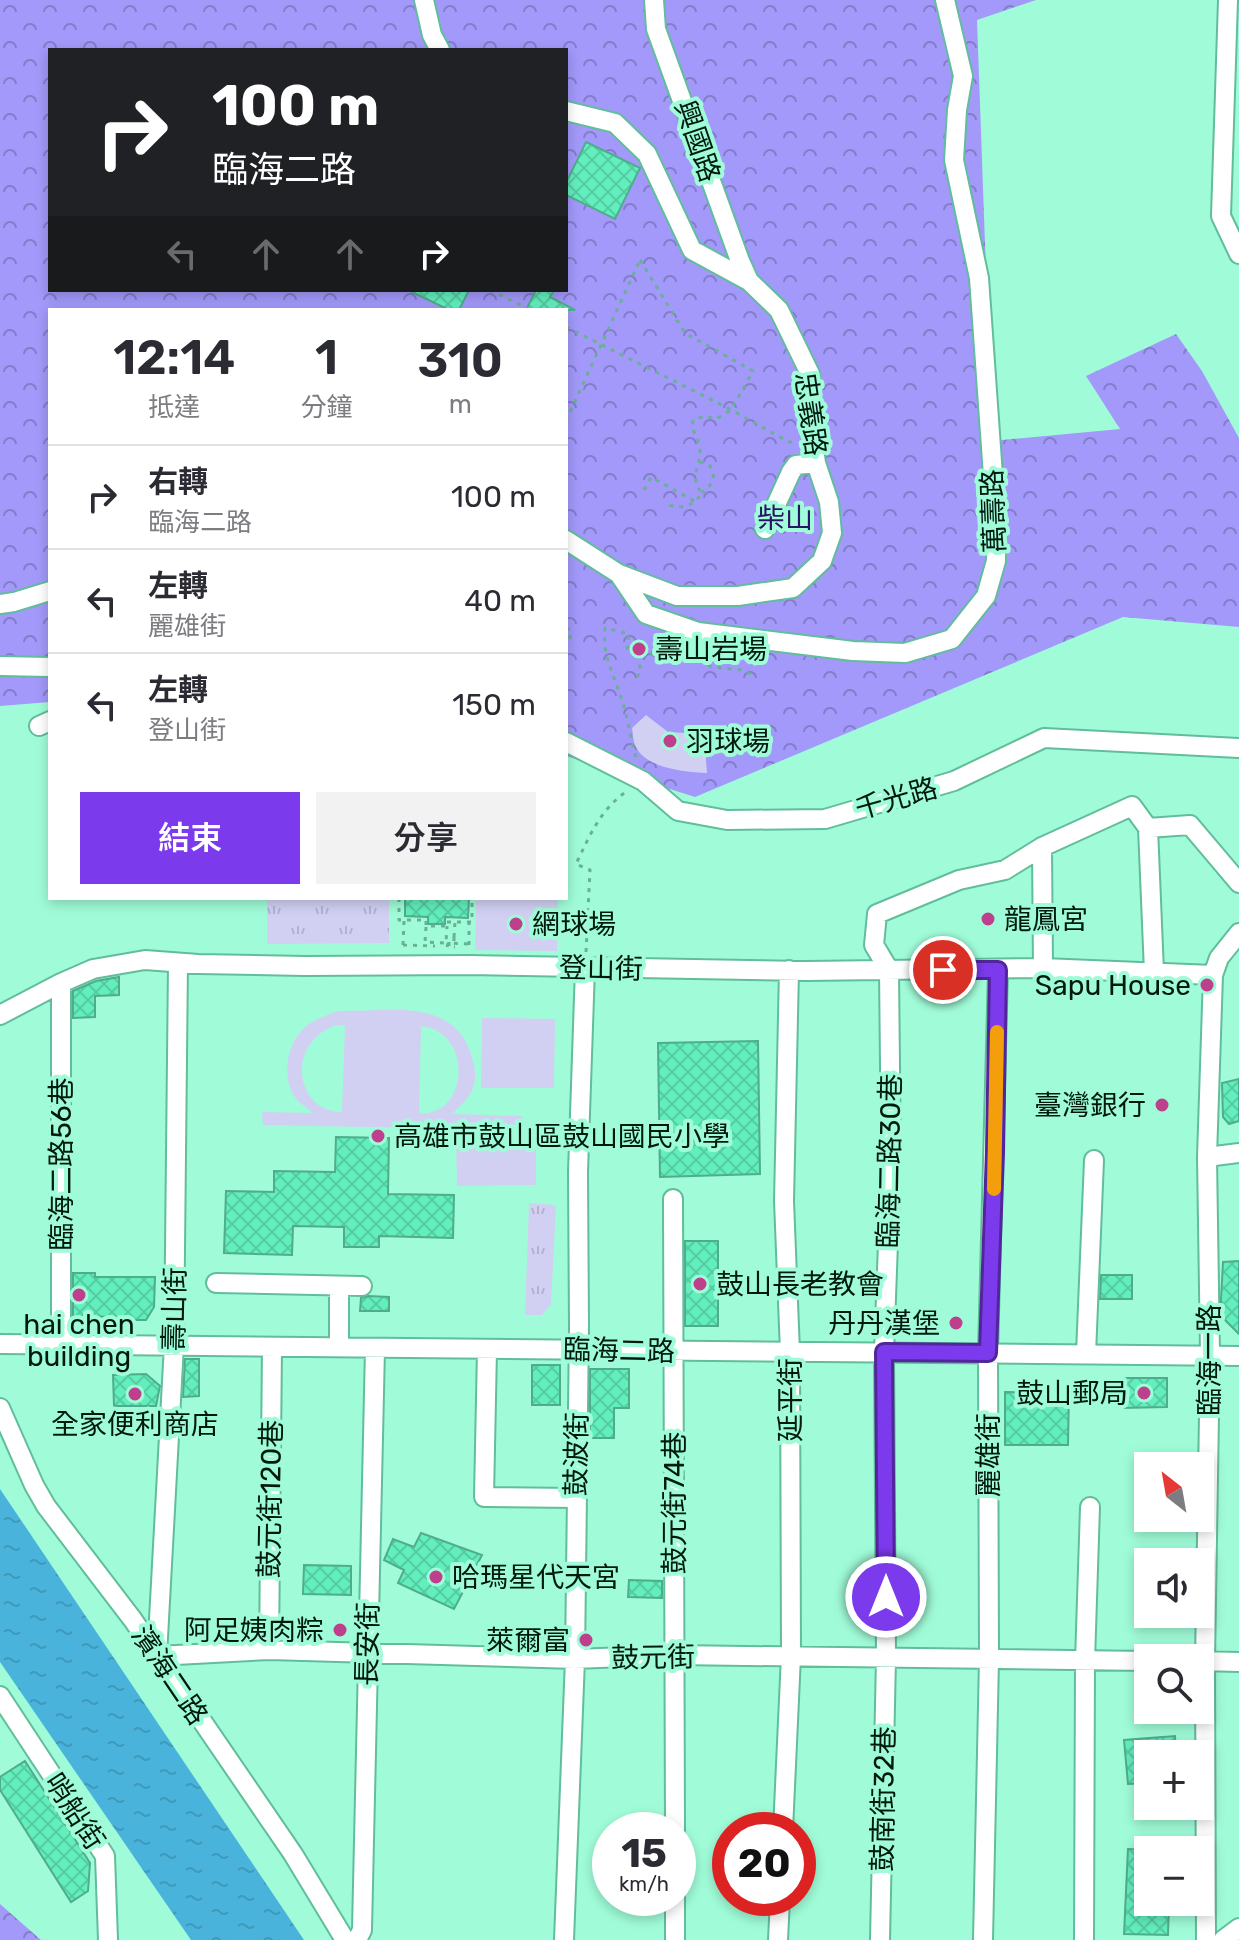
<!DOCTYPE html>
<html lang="zh-TW">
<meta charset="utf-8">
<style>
:root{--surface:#fff;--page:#f2f2f3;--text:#2b2b33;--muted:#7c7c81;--line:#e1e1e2;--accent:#7c3aed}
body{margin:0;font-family:Rubik,"Noto Sans TC",sans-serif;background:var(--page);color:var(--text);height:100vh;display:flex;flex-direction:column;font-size:30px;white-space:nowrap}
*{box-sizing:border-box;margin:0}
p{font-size:26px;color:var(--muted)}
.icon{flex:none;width:44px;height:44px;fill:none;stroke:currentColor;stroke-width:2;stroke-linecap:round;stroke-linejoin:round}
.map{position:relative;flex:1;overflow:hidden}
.sheet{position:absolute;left:48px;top:308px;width:520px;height:592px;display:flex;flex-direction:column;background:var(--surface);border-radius:0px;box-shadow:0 4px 12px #0003}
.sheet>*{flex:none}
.guide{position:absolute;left:48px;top:48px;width:520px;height:244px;border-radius:0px;box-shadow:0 4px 12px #0003;background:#202124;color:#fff;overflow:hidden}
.needle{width:52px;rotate:329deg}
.tools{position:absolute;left:1134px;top:1452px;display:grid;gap:16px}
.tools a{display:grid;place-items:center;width:80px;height:80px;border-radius:0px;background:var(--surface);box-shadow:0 4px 12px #0003;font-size:40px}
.speed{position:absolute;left:592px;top:1812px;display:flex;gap:16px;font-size:40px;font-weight:700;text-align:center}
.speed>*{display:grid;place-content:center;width:104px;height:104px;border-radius:50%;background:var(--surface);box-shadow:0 4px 12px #0003;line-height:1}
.speed small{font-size:20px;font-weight:400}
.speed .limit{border:12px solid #d22;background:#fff;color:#111}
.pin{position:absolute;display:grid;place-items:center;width:68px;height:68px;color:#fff;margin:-34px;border:4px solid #fff;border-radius:50%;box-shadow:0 2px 8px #0007}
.me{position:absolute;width:88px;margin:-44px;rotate:0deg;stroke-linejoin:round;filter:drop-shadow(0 0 6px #0008)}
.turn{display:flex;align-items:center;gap:28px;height:168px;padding:0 32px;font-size:36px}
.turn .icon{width:104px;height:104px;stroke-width:2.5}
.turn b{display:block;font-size:56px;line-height:68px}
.lanes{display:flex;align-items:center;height:76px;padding:0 32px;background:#0003;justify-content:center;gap:40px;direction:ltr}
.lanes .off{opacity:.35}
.eta{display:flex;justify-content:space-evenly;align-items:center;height:136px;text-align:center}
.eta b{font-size:48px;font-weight:600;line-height:56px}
.button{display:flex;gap:16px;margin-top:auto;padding:16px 32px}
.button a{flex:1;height:92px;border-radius:0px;background:var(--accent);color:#fff;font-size:32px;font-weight:600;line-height:92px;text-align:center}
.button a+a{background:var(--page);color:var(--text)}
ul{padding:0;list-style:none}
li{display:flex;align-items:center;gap:24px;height:104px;padding:0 32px;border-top:2px solid var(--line)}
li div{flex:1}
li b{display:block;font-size:30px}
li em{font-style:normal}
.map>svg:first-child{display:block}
.grass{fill:url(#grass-tufts)}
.forest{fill:url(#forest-crowns);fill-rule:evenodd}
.pitch{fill:#d1d0f3;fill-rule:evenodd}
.water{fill:url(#water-ripples)}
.building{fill:url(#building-cross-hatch);stroke:#50ad8c;stroke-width:2}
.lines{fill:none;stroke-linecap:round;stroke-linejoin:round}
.minor-casing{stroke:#61bd9b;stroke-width:22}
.path{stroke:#6ab095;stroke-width:3;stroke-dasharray:4 6;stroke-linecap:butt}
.minor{stroke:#fff;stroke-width:18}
.path-bridge{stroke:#6ab095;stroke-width:3;stroke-dasharray:4 6;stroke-linecap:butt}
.route-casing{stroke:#51269a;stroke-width:20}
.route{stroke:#7c3aed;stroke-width:14}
.slow{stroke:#f59e0b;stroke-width:14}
.poi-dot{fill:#be3f8b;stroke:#a0fcd8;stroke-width:3}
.labels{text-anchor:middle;stroke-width:8;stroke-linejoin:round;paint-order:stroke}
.street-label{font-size:28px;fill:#001a10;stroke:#a0fcd8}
.park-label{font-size:28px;fill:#2a1267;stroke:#a0fcd8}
.poi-label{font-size:28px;fill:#001a10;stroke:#a0fcd8;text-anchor:start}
</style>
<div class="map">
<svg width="1239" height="1940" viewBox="0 0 1239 1940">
<defs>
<pattern id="grass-tufts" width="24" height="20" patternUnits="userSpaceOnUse" patternTransform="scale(2)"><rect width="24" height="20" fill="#d1d0f3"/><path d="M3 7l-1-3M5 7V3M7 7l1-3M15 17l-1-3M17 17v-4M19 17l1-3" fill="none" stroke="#b2b2cf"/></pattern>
<pattern id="forest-crowns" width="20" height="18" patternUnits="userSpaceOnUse" patternTransform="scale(2)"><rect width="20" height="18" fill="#a299fa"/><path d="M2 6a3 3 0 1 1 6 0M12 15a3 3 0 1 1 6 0" fill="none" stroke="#827cc9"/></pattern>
<pattern id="water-ripples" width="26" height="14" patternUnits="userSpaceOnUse" patternTransform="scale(2)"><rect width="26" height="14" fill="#4ab3db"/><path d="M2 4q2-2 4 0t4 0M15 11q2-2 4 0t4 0" fill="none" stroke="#3f99bb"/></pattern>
<pattern id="building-cross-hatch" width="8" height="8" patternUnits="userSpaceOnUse" patternTransform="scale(2)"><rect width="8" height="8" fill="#63eebe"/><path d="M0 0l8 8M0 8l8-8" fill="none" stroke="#54cca2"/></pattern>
</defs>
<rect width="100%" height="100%" fill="#a0fcd8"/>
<path class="grass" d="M267 898H389V943L267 944Z
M529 1203 556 1205 551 1304 542 1315H525Z"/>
<path class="forest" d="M0 0H1036L977 20 992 441 1120 429 1086 376 1176 334 1202 371 1239 438V627L1123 617 695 797 566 756V310H50V702L0 706ZM50 50H566V290H50Z
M0 1904 41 1940H0Z"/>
<path class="pitch" d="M646 715 668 732 704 734 707 773C686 772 647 769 636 747 633 742 633 733 632 728Z
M476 898H558L557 951 475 950Z
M337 1011C390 1012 457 995 473 1061 480 1087 469 1098 452 1114L522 1116 523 1130 263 1125 262 1112 313 1113C309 1109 302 1105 298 1101 281 1082 285 1047 303 1029 312 1020 325 1016 337 1011ZM336 1025 345 1026 342 1112C295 1112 285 1043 336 1025ZM421 1026C475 1032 468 1118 419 1113Z
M482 1018 555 1019 554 1088H481Z
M536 1135V1185L457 1186 456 1136Z"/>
<path class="water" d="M0 1489 304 1940H191L0 1662Z"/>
<path class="building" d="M586 142 640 168 615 219 566 195V183Z
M408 290H469L459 310H449Z
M536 290H554L550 297 575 310H526Z
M405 898H469L468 918 445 917V924H428V917L405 916Z
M119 977V995L95 996V1017L73 1018V991L96 981Z
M758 1041 760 1174 660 1177 658 1043Z
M1239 1079V1121L1229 1124 1223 1117 1222 1083Z
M336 1137 389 1138 388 1194 454 1195 453 1238 379 1236V1247H344V1227L293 1226 292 1255 224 1253 226 1191 274 1192V1171L335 1172Z
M685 1241H718V1326H685Z
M1239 1261V1334L1221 1316V1299L1223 1262Z
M73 1273H95V1277H155L154 1307 146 1320H118V1317L73 1316Z
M1101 1275H1132V1299H1100Z
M368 1296 389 1297V1311H360L361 1298Z
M185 1359H199V1396L183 1397Z
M532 1365H560V1405H532Z
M590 1369H629V1408H614V1438H590Z
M146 1374 160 1386 156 1406H114L113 1375Z
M1121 1378H1167V1407L1121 1408Z
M1005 1392 1069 1393 1068 1445H1005Z
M421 1533 482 1555 454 1609 398 1583 404 1570 384 1560 393 1539 414 1547Z
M304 1565 351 1566V1595L303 1594Z
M629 1580 662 1581V1598L628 1597Z
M527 1629 563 1630V1647L527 1646Z
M1175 1736 1176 1754H1148V1783L1128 1784 1124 1740Z
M25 1761 90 1863 88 1891 71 1902 0 1790V1777Z
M1128 1849 1148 1850V1902H1169L1168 1935 1124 1934Z"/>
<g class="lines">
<g class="minor-casing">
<path id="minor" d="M424 0 432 35 440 50
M654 0 656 29 740 261 749 281
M1228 0 1221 216 1239 254
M566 111 615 123 647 154 692 250 749 281 779 310 810 374 813 442 816 463 829 502 832 533 822 561 793 588 738 596H677L619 574
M765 529 791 472 796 465 816 463
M566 540 619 574 646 614 698 632 853 651 905 653 952 639 986 596 996 561V518L979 278 954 160 957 110 963 76 945 0
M0 604 14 602 50 591
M0 666 50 667
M39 726 50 721
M566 742 643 781 678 811 727 820 825 819 954 781 1044 738 1239 748
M1148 828 1154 972
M1042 847 1043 968
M178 963 174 1345 157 1656 269 1650 575 1659 674 1655 1148 1661
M61 983V1345
M0 1015 61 983 93 969 145 960 198 964 305 966 468 965 806 971 1043 968 1213 975
M1207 1157 1239 1153
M673 1199 675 1830
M216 1283 362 1286
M0 1344 1239 1356
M339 1347V1286
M487 1349 484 1497 575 1498
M1086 1354 1094 1160
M0 1408 34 1485 46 1506 133 1620 293 1854 345 1940
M269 1650 272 1347
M1200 1661 1239 1662
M0 1696 105 1856 108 1940
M783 1830 791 1656 790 1352 784 1201 789 970
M675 1898V1940
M357 1940 362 1930 375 1348
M564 1940 575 1659 579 1327 578 1172 585 968
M778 1940 780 1898
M880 1940 886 1658 884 1352 891 1161 889 970 874 945 877 914 959 880 1005 870 1042 847 1132 806 1148 828 1190 825 1239 883
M983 1940 989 1659 988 1353 998 970
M1084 1940 1085 1661 1090 1507
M1206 1940 1205 1661 1210 1354 1207 1157 1213 975 1219 958 1239 933
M1223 1940 1239 1928"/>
</g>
<path class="path" d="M640 260 685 333 753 371 731 410 716 419 705 416 693 420C691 431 696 433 699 444 704 463 687 476 702 493 692 508 679 510 664 503
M490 290 531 310
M566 327 724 406 789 442H794
M566 421 640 260
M700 462 709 464C717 477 713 484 702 493
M644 490 651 477 696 502
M566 629H570V640H566
M637 677 641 672 638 657
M636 757C631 741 629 724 624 707 617 681 601 656 605 628L629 634 627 650 638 657 650 655 662 641 712 667 741 670 753 675
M399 898V920H426V926H447V922H472V898
M426 927 425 942 446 943 447 926
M454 937 455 922
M403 945 435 946
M403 945 404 921
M469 945V922
M447 947 448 943 469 944
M586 952 590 870 576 864C590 835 600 810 627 791"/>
<use href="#minor" class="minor"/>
<path class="path-bridge" d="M454 937V941H449V947H455"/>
</g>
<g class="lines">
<g class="route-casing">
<path id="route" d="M886 1597 884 1352 988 1353 995 1152 998 970H943"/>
</g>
<use href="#route" class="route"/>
<path class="slow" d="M994 1189 997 1032"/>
</g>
<g class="poi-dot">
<circle cx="639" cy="649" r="8"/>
<circle cx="670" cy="741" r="8"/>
<circle cx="988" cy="919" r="8"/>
<circle cx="516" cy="924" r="8"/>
<circle cx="1207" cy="985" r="8"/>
<circle cx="1162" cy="1105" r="8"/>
<circle cx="378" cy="1136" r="8"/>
<circle cx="700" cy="1284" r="8"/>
<circle cx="79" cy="1295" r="8"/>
<circle cx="956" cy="1323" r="8"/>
<circle cx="1144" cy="1393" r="8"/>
<circle cx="135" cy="1394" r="8"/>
<circle cx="436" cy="1577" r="8"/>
<circle cx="340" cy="1630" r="8"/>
<circle cx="586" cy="1640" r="8"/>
</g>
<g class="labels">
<g class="street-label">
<text transform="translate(698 141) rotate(71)" y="10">興國路</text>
<text transform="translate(811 414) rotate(82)" y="10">忠義路</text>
<text transform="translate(993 511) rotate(-92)" y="10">萬壽路</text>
<text transform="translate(896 798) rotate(-16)" y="10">千光路</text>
<text transform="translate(601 968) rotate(1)" y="10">登山街</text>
<text transform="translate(889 1161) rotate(-89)" y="10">臨海二路30巷</text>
<text transform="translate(61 1164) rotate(-90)" y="10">臨海二路56巷</text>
<text transform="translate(174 1309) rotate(-89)" y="10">壽山街</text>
<text transform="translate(619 1350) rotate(1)" y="10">臨海二路</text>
<text transform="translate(1209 1360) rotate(-90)" y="10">臨海一路</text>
<text transform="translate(790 1400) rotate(-90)" y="10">延平街</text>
<text transform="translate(576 1454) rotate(-89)" y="10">鼓波街</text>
<text transform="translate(988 1455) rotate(-90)" y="10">麗雄街</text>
<text transform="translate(270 1499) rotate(-89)" y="10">鼓元街120巷</text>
<text transform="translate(674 1503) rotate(-90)" y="10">鼓元街74巷</text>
<text transform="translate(367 1644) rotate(-89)" y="10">長安街</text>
<text transform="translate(653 1657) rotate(-1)" y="10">鼓元街</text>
<text transform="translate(170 1675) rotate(56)" y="10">濱海二路</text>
<text transform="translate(883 1799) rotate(-89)" y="10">鼓南街32巷</text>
<text transform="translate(75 1811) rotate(57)" y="10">哨船街</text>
</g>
<g class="park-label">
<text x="785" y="528">柴山</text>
</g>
<g class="poi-label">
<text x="655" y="659">壽山岩場</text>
<text x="686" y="751">羽球場</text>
<text x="1004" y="929">龍鳳宮</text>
<text x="532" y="934">網球場</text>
<text x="1191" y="995" text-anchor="end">Sapu House</text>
<text x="1146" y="1115" text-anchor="end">臺灣銀行</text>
<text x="394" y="1146">高雄市鼓山區鼓山國民小學</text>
<text x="716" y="1294">鼓山長老教會</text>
<text x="940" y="1333" text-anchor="end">丹丹漢堡</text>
<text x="79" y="1334" text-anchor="middle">hai chen<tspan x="79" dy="32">building</tspan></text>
<text x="1128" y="1403" text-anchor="end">鼓山郵局</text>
<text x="135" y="1434" text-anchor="middle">全家便利商店</text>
<text x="452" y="1587">哈瑪星代天宮</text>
<text x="324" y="1640" text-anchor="end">阿足姨肉粽</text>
<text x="570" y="1650" text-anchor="end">萊爾富</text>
</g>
</g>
</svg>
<div class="tools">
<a><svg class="needle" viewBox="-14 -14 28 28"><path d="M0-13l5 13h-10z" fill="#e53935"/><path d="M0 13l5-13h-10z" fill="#7c7c81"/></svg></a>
<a><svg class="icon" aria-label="sound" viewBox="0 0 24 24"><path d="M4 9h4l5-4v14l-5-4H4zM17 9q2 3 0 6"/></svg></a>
<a><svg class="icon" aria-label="search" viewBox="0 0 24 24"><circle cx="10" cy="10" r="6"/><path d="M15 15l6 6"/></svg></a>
<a>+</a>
<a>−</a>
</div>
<div class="speed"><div>15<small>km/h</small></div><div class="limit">20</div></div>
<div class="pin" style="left:943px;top:970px;background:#d93025"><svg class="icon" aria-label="arrive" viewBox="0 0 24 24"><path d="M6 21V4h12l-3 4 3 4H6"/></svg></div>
<svg class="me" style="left:886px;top:1597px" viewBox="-20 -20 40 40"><circle r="17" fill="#7c3aed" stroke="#fff" stroke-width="3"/><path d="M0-11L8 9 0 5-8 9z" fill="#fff"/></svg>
<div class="guide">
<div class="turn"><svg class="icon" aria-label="right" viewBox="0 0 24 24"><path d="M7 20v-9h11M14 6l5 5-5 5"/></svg><div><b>100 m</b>臨海二路</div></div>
<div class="lanes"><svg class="icon off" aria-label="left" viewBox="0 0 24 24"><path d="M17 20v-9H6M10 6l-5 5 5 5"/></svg><svg class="icon off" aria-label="ahead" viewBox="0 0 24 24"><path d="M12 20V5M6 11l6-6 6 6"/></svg><svg class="icon off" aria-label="ahead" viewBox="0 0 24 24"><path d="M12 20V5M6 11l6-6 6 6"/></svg><svg class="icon" aria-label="right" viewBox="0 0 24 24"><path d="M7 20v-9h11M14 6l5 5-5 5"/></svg></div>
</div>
<section class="sheet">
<div class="eta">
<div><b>12:14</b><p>抵達</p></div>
<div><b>1</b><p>分鐘</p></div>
<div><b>310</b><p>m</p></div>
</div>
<ul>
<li><svg class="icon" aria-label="right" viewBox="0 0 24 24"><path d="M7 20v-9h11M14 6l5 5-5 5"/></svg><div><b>右轉</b><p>臨海二路</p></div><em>100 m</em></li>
<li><svg class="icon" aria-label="left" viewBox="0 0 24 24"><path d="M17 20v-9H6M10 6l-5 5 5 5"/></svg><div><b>左轉</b><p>麗雄街</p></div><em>40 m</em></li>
<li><svg class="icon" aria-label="left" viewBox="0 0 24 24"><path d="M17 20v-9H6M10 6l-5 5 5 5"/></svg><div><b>左轉</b><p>登山街</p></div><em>150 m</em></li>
</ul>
<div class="button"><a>結束</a><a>分享</a></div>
</section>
</div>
